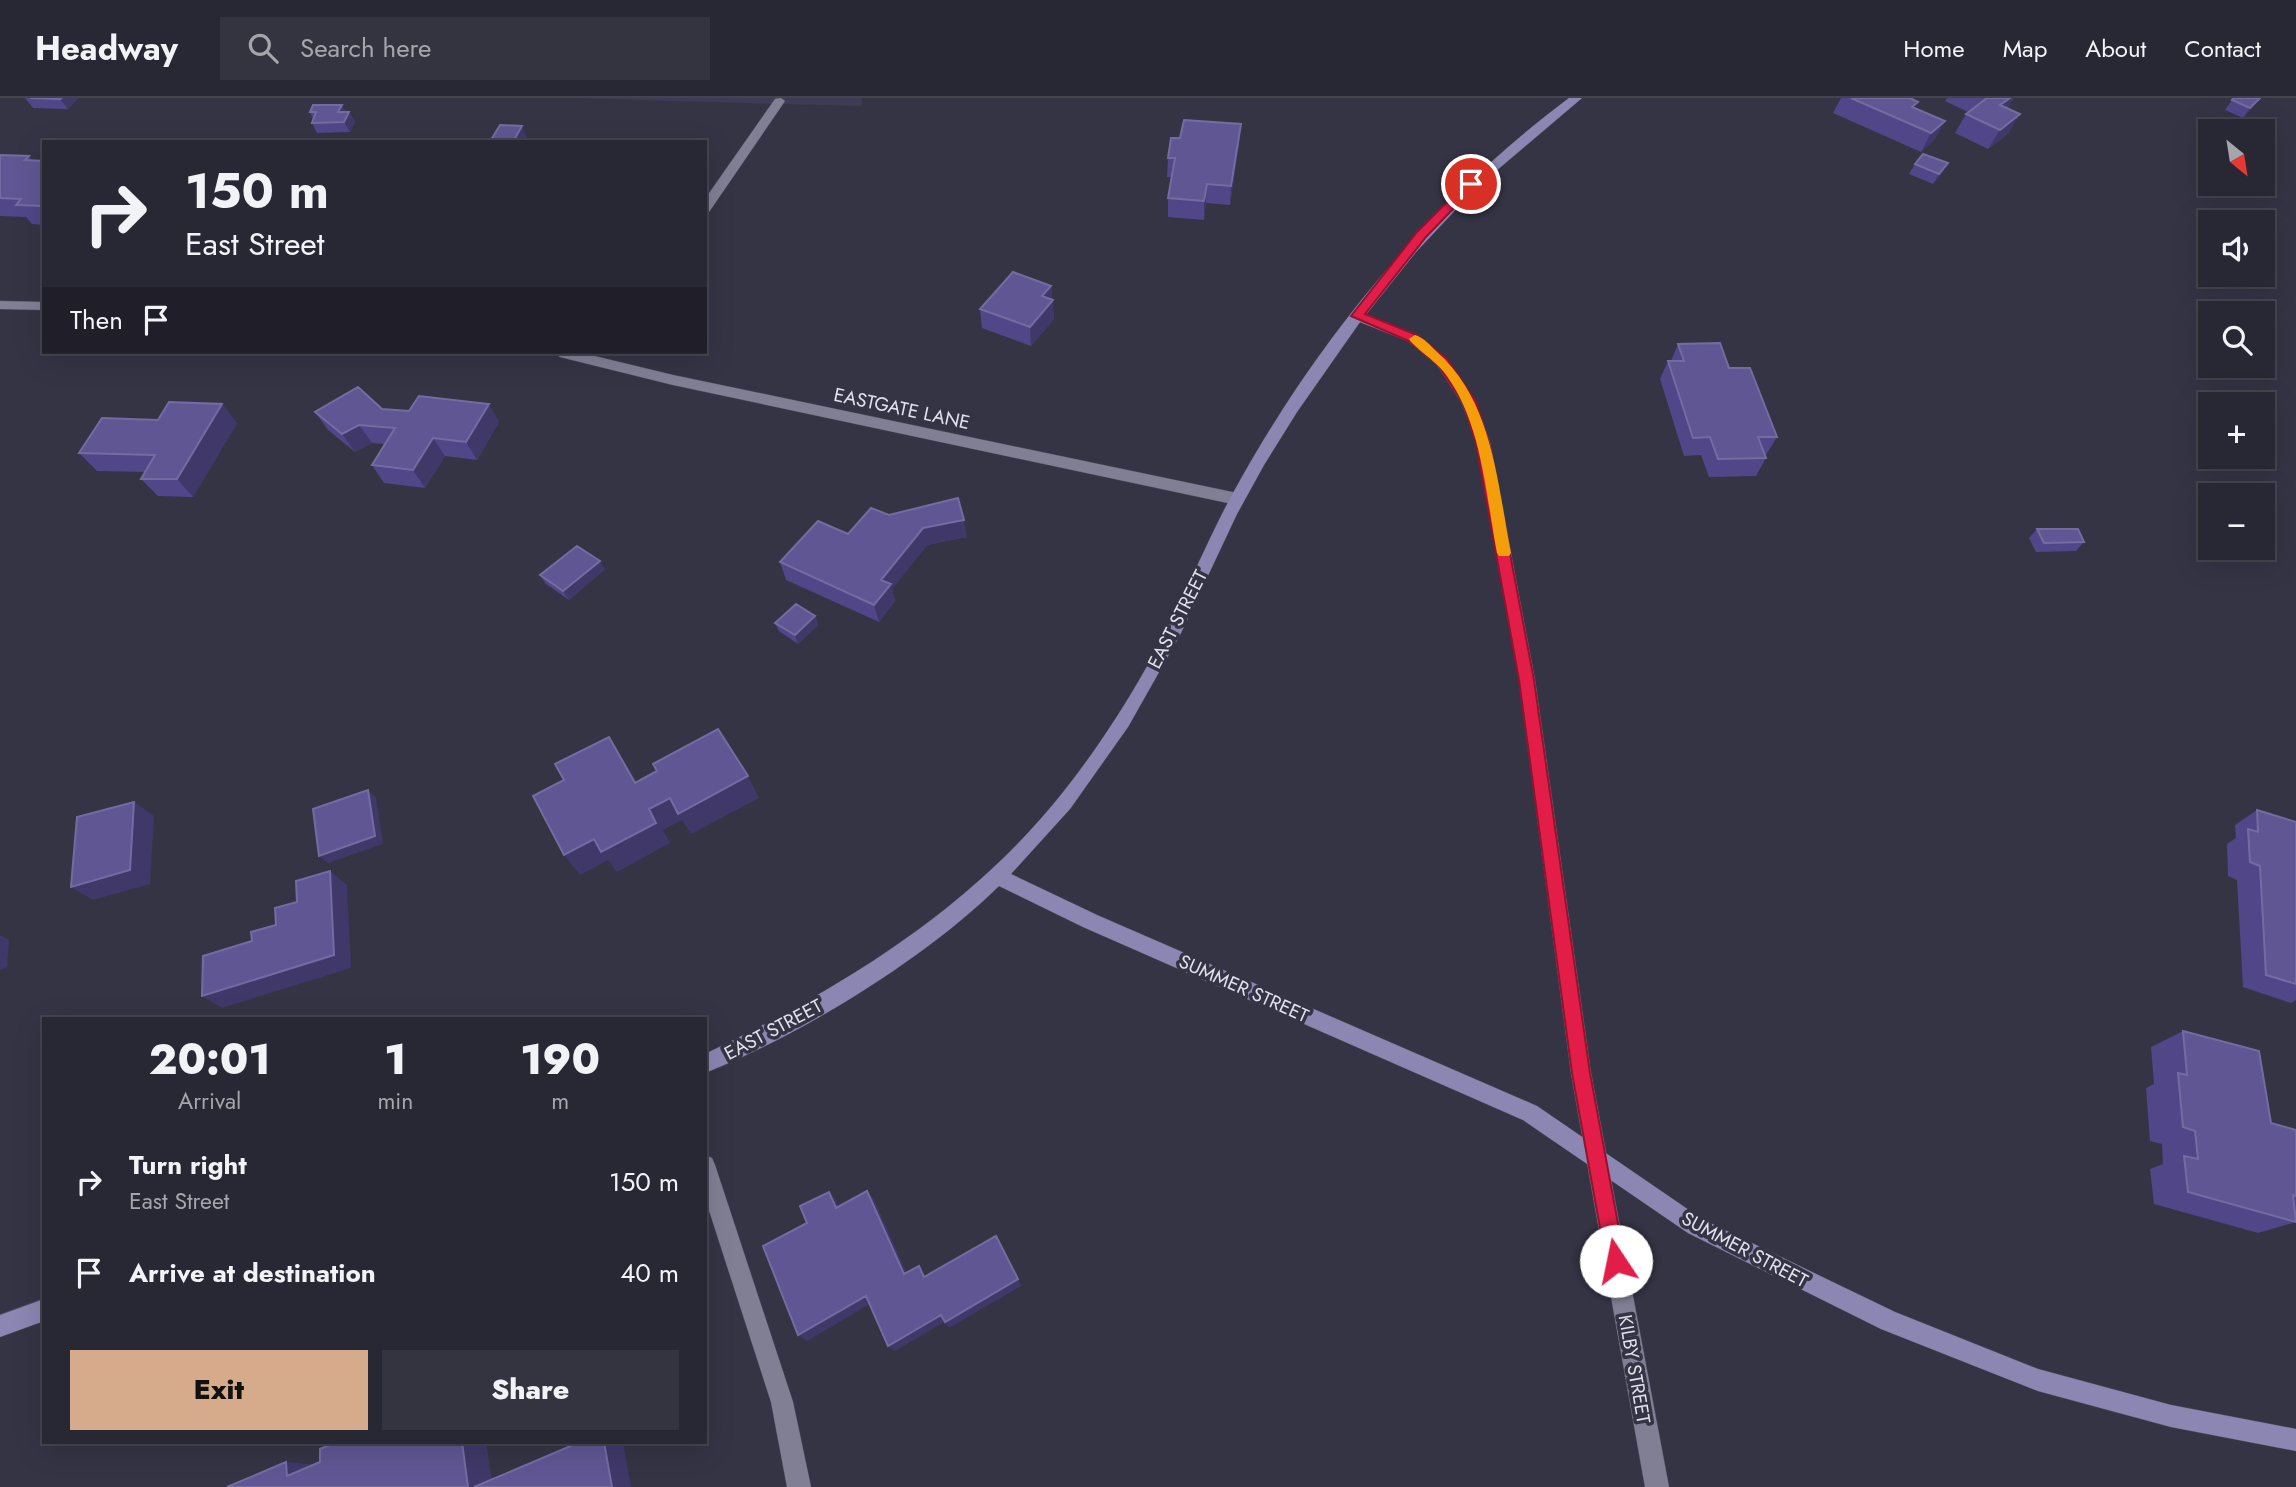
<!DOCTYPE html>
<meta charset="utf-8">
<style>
:root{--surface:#282734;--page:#343340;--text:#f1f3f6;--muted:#a5a5ac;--line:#44444f;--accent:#d6ab8b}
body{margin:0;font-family:Jost,sans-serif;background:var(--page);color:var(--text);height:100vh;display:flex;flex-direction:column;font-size:26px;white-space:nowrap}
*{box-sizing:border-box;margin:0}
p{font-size:23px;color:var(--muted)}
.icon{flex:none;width:38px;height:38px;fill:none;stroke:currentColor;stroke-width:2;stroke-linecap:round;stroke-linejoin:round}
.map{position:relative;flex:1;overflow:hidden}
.side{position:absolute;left:42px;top:919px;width:665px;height:427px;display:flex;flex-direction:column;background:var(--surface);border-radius:0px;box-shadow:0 7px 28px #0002,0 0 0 2px var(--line)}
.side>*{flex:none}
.guide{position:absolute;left:42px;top:42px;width:665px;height:214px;border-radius:0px;box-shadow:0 7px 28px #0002,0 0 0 2px var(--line);background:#282734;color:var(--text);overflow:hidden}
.needle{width:46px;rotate:150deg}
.controls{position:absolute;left:2198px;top:21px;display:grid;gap:14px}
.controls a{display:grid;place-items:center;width:77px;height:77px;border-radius:0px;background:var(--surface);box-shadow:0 7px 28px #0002,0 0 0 2px var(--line);font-size:35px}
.pin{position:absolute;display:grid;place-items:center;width:60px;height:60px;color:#fff;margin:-30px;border:4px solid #fff;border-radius:50%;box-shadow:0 2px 7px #0007}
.me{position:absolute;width:77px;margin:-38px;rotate:349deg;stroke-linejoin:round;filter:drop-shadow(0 0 5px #0008)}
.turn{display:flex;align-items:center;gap:24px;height:147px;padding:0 28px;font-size:32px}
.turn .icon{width:91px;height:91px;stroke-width:2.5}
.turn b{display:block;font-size:49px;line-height:60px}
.then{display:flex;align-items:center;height:66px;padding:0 28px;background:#0003;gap:14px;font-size:26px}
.eta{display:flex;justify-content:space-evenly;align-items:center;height:119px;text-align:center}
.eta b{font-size:42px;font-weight:800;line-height:49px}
.primary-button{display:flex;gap:14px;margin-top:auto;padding:14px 28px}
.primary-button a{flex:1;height:80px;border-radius:0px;background:var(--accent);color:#111;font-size:28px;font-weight:800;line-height:80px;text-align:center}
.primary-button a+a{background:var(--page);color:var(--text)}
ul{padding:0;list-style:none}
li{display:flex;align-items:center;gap:21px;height:91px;padding:0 28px}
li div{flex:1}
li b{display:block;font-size:26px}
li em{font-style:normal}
header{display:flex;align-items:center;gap:42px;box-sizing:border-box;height:98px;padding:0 35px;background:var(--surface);border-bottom:2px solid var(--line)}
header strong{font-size:33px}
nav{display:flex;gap:38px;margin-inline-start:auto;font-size:24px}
.search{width:490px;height:63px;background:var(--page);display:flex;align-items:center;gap:18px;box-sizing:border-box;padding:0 24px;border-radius:0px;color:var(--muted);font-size:26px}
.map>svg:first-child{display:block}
.built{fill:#3e3c54}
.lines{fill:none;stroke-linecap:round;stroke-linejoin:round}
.service-casing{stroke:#504f5d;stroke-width:1}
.minor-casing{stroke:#504f5d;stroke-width:1}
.tertiary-casing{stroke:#504f5d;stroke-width:1}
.secondary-casing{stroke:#504f5d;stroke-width:1}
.service{fill:#817f94;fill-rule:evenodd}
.minor{fill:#817f94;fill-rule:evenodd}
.tertiary{fill:#817f94;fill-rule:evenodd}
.secondary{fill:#8b86b2;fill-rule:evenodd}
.wall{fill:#514688}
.shaded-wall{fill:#3f3869}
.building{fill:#605693;stroke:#746ca1;stroke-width:2}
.route{fill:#e11d48;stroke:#92132f;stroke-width:2}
.slow{fill:#f59e0b}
.labels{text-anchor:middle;stroke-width:7;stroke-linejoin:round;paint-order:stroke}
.street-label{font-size:19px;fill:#e1e0ec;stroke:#353445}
</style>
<header>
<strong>Headway</strong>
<div class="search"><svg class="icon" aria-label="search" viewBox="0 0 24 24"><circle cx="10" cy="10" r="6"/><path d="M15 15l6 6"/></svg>Search here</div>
<nav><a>Home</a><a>Map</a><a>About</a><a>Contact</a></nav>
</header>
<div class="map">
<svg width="2296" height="1389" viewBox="0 0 2296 1389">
<rect width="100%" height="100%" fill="#353445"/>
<path class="built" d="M573 0H862V8L746 5Z"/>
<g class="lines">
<g class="service-casing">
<path id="service" d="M705 1057 712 1060 715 1067 793 1304 811 1389H787L771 1304 705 1100Z"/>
</g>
<g class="minor-casing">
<path id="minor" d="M781 0 785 3 709 114 705 115V101L775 1Z
M0 203 44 204V212L0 211Z
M553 254H578L673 277 1237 395 1245 401 1237 407 673 287 560 259Z"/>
</g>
<g class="tertiary-casing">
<path id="tertiary" d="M1357 213 1418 237 1447 261 1476 304 1490 345 1535 582 1591 975 1669 1389H1645L1571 975 1519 582 1476 345 1462 305 1437 267 1408 243 1352 221V215Z"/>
</g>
<g class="secondary-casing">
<path id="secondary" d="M1569 0H1582L1476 90 1416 154 1360 224 1297 314 1264 367 1237 416 1180 537 1128 629 1070 711 1011 776 1097 817 1537 1008 1702 1121 1895 1214 2038 1271 2171 1307 2296 1331V1353L2171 1329 2038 1293 1881 1231 1688 1135 1523 1022 1083 829 999 788C926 860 801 937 705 975V956C838 892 967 814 1060 698 1101 647 1137 590 1167 531 1190 486 1209 439 1233 395 1316 243 1430 104 1569 0Z
M44 1201V1223L0 1239V1217Z"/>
</g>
<use href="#service" class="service"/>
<use href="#minor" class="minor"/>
<use href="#tertiary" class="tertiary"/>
<use href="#secondary" class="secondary"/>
</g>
<path class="wall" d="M25 0H78L68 11 33 10Z
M1841 0H1910L1915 10 1945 23 1934 42 1921 54 1833 15Z
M1947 0H2014L2007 10 2009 35 1988 51 1955 35 1966 16 1968 14 1945 3Z
M2260 0 2243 20 2225 12 2232 2Z
M310 14H349L355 24 350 34 317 35 312 25 313 21Z
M1241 26 1239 45 1230 107 1206 105 1204 122 1168 119V100L1172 79H1167L1168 60 1180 40Z
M0 57 29 58 32 63H44V127L32 126 26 119 0 118Z
M1948 65 1942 75 1933 86 1909 76 1915 66Z
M1051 188 1054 221 1031 248 982 230 980 211Z
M1678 246 1729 270 1777 339 1766 357H1765L1766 360 1756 378 1709 379 1701 357 1684 358 1660 281 1668 263H1671Z
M222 306 237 325 193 399 158 398 141 381 145 374 97 373 79 355 158 322Z
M382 311 499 324 477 362 445 358 425 390 384 385 372 367 385 346 372 345 355 354 328 332 315 314Z
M889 417 967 439 927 447 892 491 895 503 879 524 786 482 780 464 848 436Z
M2037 431 2084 444 2076 453 2036 454 2029 440Z
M605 471 569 502 546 486 540 477Z
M815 518 818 527 798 546 779 533 775 525Z
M2257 712 2296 724V902L2291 905 2243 889 2237 782 2228 778 2227 746 2236 740 2235 727Z
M2183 933 2271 1025 2296 1032V1124L2258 1135 2154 1106 2150 1071 2163 1066 2162 1046 2150 1043 2146 990 2154 986 2151 949Z"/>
<path class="shaded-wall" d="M62 0H78L68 11 60 1Z
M2010 0H2014L2005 15 2000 7Z
M2260 0 2253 9 2243 20 2250 10Z
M342 7 348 16 344 24 338 14Z
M349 14 355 24 350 34 344 24Z
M2020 16 2009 35 1988 51 2000 32Z
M1945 23 1934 42 1921 54 1931 35Z
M1241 26 1239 45 1230 107 1231 88Z
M522 28 529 44 514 42Z
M1948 65 1942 75 1933 86 1939 76Z
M1207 86 1206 105 1204 122V103Z
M1051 188 1054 221 1031 248 1030 229 1042 198Z
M222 306 237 325 193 399 177 381Z
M489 306 499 324 477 362 466 344Z
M359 327 372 345 355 354 342 336Z
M433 340 445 358 425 390 413 372Z
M964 422 967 439 927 447 892 491 895 503 879 524 874 507 881 482 923 430Z
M600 463 605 471 569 502 563 493Z
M815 518 818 527 798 546 795 537Z
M609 639 623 661 650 706 635 685Z
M748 678 759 700 691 736 682 722 663 732 670 745 617 774 608 762 580 777 564 757 670 700Z
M368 692 376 700 383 746 328 765 319 758Z
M134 704 154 718 150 786 93 802 71 789Z
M330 773 347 787 351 870 222 910 202 898Z
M0 837 9 842 7 869 0 872Z
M867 1093 874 1101 910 1183 904 1176Z
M829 1094 836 1102 843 1118 836 1110Z
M1018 1181 1021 1188 949 1230 945 1224Z
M866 1198 873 1204 807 1243 798 1237Z
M941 1217 946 1223 895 1253 888 1248Z
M462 1344H486L493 1389H468Z
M604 1344H623L631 1389H612Z
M286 1364 318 1367 287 1378Z"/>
<path class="building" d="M30 0H62L60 1Z
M1851 0H1910L1918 4 1912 9 1945 23 1931 35Z
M1987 0H2010L2000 7 2020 16 2000 32 1966 16Z
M2234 0H2260L2250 10 2232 2Z
M313 7H342L338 14H349L344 24 312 25 316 14H310Z
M1184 22 1241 26 1231 88 1207 86 1204 103 1168 100 1175 60H1168L1171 40H1180Z
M500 27 522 28 514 42 543 43 504 44V43L491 42Z
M1923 56 1948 65 1939 76 1915 66Z
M0 57 29 58 25 62 44 63V108L16 107 21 101 0 100Z
M1013 174 1051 188 1042 198 1053 202 1030 229 980 211Z
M1720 245 1729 270H1750L1777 339H1758L1766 360 1718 361 1710 339 1693 340 1668 263H1684L1678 246Z
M358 289 382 311 409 313 419 298 489 306 466 344 433 340 413 372 372 367 395 330 359 327 342 336 315 314Z
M169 304 222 306 177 381H141L155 357 79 355 102 320 158 322Z
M958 400 964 422 923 430 881 482 891 486 874 507 780 464 818 423 848 436 871 410 889 417Z
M2037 431H2078L2084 444 2044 445Z
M577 448 600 463 563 493 540 477Z
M796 506 815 518 795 537 775 525Z
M718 631 748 678 678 716 670 700 649 711 656 725 601 754 594 741 564 757 533 698 564 682 555 666 609 639 635 685 657 673 653 666Z
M368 692 375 738 319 758 313 711Z
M134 704 130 772 71 789 77 719Z
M2257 712 2296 724V886L2266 877 2260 768 2250 764 2248 731 2258 734Z
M330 773 334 857 202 898 203 858 252 843 251 834 276 827 275 810 297 804 296 783Z
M2183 933 2259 953 2271 1025 2296 1032V1098L2293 1097 2296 1124 2188 1094 2184 1058 2198 1061 2195 1033 2183 1029 2178 975 2187 977Z
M867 1093 904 1176 919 1168 924 1179 996 1138 1018 1181 945 1224 941 1217 888 1248 866 1198 798 1237 763 1148 807 1125 800 1108 829 1094 836 1110Z
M337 1344H462L468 1389H227L286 1364 287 1378 320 1364V1351Z
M580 1344H604L612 1389H474Z"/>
<path class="route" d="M1467 84 1477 86 1426 139 1365 216 1417 237 1447 261 1476 304 1489 345 1534 582 1590 975 1625 1163 1623 1170 1616 1172 1609 1170 1606 1163 1572 975 1519 582 1476 345 1463 305 1438 267 1409 243 1351 218 1417 134Z"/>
<path class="slow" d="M1415 237C1424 240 1430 247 1436 253 1493 303 1497 384 1511 455L1509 458H1499L1497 455C1486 397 1482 327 1447 278 1438 265 1422 255 1411 244L1409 241Z"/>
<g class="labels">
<g class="street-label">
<text transform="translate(902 310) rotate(12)" y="7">EASTGATE LANE</text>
<text transform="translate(1177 521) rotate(-63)" y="7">EAST STREET</text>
<text transform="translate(1244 890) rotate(24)" y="7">SUMMER STREET</text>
<text transform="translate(773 931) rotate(-28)" y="7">EAST STREET</text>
<text transform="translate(1745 1151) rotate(28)" y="7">SUMMER STREET</text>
<text transform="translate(1635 1271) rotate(80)" y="7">KILBY STREET</text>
</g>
</g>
</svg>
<div class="controls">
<a><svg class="needle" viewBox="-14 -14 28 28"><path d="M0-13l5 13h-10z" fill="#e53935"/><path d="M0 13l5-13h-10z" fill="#a5a5ac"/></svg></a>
<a><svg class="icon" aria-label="sound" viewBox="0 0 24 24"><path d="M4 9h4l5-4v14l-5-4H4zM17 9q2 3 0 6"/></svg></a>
<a><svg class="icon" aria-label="search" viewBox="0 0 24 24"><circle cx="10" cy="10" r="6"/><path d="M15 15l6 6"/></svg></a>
<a>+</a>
<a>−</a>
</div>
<div class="pin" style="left:1471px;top:86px;background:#d93025"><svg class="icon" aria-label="arrive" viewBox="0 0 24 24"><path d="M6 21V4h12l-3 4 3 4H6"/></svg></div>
<svg class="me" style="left:1616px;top:1163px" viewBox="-20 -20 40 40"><circle r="19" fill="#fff"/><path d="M0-13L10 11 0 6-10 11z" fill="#e11d48"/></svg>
<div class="guide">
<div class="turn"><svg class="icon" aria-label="right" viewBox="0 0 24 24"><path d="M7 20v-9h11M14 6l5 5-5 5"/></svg><div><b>150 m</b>East Street</div></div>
<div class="then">Then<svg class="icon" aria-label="arrive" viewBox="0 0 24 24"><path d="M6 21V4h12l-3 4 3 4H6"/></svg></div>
</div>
<section class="side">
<div class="eta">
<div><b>20:01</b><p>Arrival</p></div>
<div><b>1</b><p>min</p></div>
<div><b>190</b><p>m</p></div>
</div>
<ul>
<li><svg class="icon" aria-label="right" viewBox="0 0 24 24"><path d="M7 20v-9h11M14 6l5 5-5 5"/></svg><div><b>Turn right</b><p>East Street</p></div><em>150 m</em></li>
<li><svg class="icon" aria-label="arrive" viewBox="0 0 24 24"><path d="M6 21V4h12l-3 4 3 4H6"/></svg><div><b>Arrive at destination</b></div><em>40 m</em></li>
</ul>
<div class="primary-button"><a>Exit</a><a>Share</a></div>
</section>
</div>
